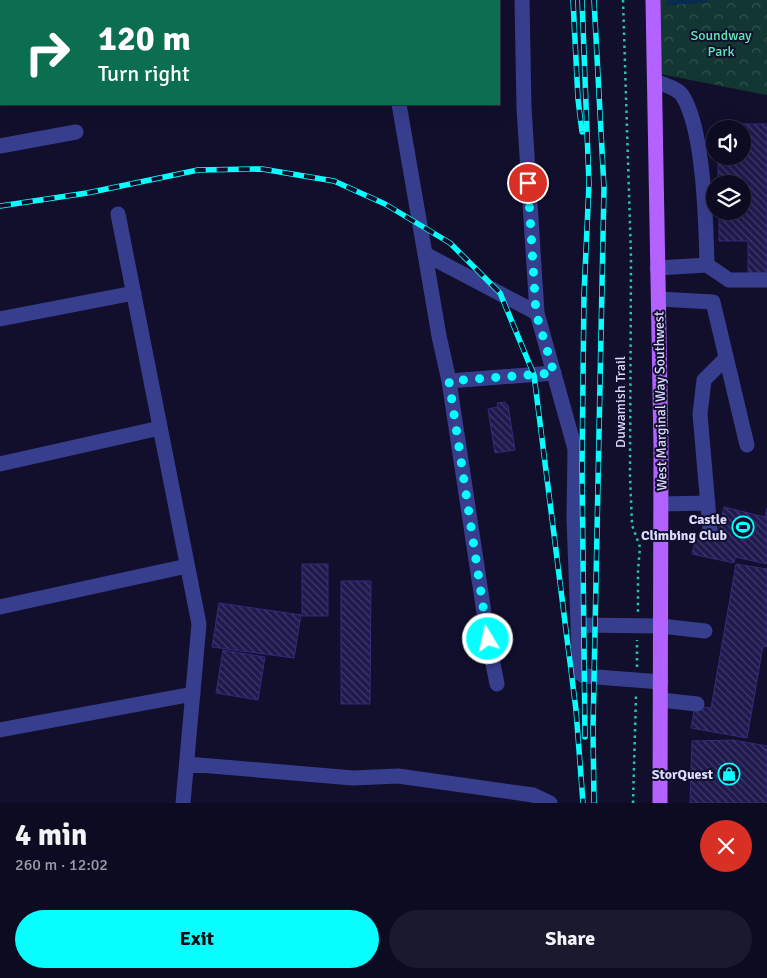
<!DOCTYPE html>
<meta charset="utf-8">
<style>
:root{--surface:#0d0b21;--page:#1b192e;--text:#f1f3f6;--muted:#9a9ba5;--line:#2d2b3f;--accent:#06fffe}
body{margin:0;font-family:Signika,sans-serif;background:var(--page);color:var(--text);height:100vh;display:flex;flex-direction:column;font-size:19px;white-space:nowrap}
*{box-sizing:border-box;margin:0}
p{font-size:16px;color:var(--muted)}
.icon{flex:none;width:28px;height:28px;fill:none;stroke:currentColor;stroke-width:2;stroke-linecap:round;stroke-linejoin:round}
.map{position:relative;height:803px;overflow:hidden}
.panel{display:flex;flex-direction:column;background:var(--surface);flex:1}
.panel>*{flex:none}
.banner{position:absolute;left:0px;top:0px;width:500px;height:105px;box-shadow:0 5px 20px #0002,0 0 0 1px var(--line);background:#0b6e4f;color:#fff;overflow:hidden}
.fabs{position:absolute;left:706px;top:120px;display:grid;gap:10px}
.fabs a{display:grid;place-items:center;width:45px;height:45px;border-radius:50%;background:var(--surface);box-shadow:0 5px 20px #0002,0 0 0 1px var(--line);font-size:25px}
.pin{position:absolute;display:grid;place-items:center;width:42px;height:42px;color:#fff;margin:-21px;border:2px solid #fff;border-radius:50%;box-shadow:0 1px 5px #0007}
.me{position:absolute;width:55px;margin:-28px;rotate:351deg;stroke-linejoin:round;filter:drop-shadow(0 0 4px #0008)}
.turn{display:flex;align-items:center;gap:18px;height:105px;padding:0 15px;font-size:22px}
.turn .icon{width:65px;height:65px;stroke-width:2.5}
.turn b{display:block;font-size:35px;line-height:42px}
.round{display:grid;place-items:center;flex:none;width:52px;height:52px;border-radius:26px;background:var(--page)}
.head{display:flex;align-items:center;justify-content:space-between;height:85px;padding:0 15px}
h1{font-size:30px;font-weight:700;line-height:38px}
.button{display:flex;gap:10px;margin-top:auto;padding:10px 15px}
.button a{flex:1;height:58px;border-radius:30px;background:var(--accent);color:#111;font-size:20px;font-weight:700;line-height:58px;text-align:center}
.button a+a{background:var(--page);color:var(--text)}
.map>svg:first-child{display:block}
.park{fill:url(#park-crowns)}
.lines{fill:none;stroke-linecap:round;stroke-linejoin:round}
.stream{stroke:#092b51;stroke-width:4.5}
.building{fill:url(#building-back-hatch);stroke:#322b7b}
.path{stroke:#29c5ab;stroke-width:2.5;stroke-dasharray:2.5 4;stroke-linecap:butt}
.minor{stroke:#383e8e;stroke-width:15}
.major{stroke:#b361ff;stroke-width:15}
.rail-casing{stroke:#06fffe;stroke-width:5.5}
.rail{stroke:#110f2c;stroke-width:4;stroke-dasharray:11;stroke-linecap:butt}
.route{stroke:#06fffe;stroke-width:9;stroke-dasharray:0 16.2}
.labels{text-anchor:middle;stroke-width:4;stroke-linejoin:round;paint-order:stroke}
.park-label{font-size:14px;fill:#5ee8b7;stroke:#110f2c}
.street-label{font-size:14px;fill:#dbdaff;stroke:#110f2c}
.poi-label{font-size:14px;font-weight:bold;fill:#dbdaff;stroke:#110f2c;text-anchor:end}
</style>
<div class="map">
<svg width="767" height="803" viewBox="0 0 767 803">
<defs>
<pattern id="park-crowns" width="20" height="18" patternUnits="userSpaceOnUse" patternTransform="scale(1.25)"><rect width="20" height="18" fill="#123631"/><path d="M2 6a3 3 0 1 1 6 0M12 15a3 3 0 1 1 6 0" fill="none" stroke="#345250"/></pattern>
<pattern id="building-back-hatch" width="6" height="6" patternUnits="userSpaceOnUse" patternTransform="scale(1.25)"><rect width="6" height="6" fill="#1f1a4e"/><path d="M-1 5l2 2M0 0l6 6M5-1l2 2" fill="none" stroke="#3f3b69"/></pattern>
</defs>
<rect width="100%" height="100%" fill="#110f2c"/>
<path class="park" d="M659 0H767V95L660 74Z"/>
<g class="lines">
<path class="stream" d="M668 3 706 0"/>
</g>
<path class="building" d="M243 0H287V1H243Z
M0 52 1 104H7L0 105Z
M718 124H767V273H748V241H719V211H742V184H718V156H742V129H718Z
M505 402 506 405H508L515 450 495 453 488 409 498 407 497 403Z
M724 507 765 517 767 508V564L735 557 734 563 692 554 696 537 716 541Z
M302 564H328V616H302Z
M736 564 767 569V647L763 646 747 738 691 728 695 706 711 708Z
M341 581H371L370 704H341Z
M219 603 301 615 294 658 212 647Z
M223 650 265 657 258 700 216 693Z
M733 740 767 746V803H690L692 741Z"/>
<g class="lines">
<path class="path" d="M623 0 631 257 630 475 632 525 640 547 638 571V612
M637 667V640
M633 803 636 695"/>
<path class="minor" d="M381 0V1
M655 81C662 84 677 88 682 95 704 128 706 224 707 265
M399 104 425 254 537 313 524 108 522 0
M0 146 76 132
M118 214 199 624 183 803
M425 254 439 336 449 381
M657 268 707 265 729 280H767
M659 299 713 302 747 445
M537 313 575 449 574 519 578 625 661 626 705 631
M0 319 134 293
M0 464 160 428
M661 504 708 503
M710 530 700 414 704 380 726 358
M0 607 187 566
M578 625 580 673 584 676 661 682
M497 684 488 639 449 381 554 373
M661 700 697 704
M0 730 193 694
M187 764 353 778 398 776 533 795 550 803"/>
<path class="major" d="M653 0 661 447 660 803"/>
<g class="rail-casing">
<path id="rail" d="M573 0 578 99 582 132
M582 0 589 184 584 294 582 468 585 737
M594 0 604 188 593 729 594 803
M0 206 87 193 198 170 262 169 334 181 385 204 450 243 500 293 534 375 576 710 583 803"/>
</g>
<use href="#rail" class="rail"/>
</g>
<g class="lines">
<path class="route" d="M488 639 449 381 554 373 536 313 528 183"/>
</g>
<defs>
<g id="stadium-ring" transform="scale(1.125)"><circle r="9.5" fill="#110f2c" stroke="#06fffe" stroke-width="1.5"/><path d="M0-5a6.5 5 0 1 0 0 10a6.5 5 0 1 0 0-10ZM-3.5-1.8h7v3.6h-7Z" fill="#06fffe"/></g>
<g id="shop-ring" transform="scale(1.125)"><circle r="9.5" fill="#110f2c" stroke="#06fffe" stroke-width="1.5"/><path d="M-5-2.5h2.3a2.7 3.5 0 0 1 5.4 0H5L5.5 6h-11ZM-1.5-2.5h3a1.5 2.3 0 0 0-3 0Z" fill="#06fffe"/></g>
</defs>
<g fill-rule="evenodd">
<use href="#stadium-ring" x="743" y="527"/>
<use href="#shop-ring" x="729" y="774"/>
</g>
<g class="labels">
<g class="park-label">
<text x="721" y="40">Soundway<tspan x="721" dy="16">Park</tspan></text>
</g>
<g class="street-label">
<text transform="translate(660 401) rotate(-91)" y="5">West Marginal Way Southwest</text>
<text transform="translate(620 402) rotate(-90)" y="5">Duwamish Trail</text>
</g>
<g class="poi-label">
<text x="727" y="524">Castle<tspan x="727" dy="16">Climbing Club</tspan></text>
<text x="713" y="779">StorQuest</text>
</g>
</g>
</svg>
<div class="fabs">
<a><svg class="icon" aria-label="sound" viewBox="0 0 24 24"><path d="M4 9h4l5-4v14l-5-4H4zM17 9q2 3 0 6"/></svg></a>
<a><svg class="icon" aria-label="layers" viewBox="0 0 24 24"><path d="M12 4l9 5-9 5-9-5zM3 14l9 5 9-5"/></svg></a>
</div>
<div class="pin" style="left:528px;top:183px;background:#d93025"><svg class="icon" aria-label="arrive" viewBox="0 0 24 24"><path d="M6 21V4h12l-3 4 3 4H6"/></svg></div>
<svg class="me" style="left:488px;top:639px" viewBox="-20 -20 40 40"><circle r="17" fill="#06fffe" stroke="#fff" stroke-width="3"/><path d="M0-11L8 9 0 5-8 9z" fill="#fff"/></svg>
<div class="banner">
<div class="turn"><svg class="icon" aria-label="right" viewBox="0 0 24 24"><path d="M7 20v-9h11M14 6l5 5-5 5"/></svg><div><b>120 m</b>Turn right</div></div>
</div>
</div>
<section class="panel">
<div class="head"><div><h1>4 min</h1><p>260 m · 12:02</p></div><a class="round" style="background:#d93025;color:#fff"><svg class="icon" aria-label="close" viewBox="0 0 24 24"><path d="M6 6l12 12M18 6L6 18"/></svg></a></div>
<div class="button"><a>Exit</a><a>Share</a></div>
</section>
